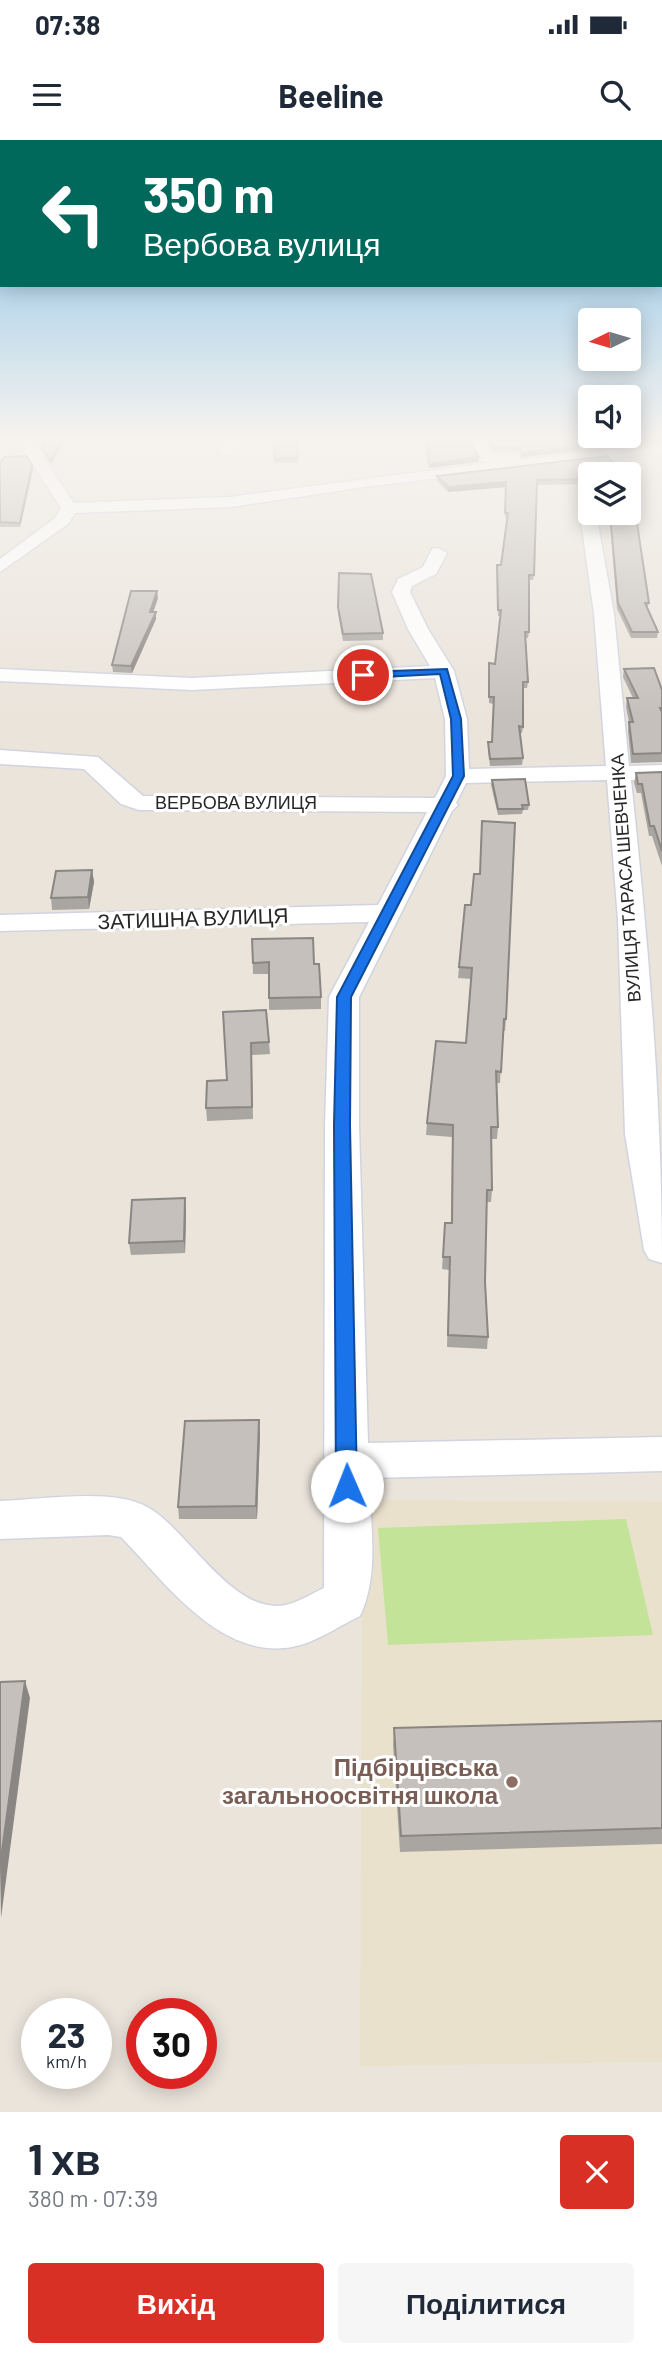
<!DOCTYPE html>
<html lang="uk">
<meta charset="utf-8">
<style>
:root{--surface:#fff;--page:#f6f6f7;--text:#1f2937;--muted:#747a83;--accent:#d93025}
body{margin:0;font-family:Barlow,sans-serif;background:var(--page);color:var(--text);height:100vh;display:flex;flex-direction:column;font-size:26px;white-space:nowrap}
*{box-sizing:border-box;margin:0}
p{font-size:23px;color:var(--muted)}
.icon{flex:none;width:38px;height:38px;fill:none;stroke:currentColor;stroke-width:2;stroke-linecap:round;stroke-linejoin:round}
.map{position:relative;height:1972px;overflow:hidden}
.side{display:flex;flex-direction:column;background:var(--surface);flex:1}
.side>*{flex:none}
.hud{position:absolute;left:0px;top:0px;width:663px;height:147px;box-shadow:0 4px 18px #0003;background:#00695c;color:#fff;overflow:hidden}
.needle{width:46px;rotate:265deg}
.buttons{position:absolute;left:578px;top:168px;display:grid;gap:14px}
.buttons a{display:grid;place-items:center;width:63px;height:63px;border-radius:7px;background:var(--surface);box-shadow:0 4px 18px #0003;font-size:35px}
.speed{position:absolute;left:21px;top:1858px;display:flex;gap:14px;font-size:35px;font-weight:700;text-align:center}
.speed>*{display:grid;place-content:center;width:91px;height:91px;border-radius:50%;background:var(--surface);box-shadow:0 4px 18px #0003;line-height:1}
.speed small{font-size:18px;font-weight:400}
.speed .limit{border:10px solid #d22;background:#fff;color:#111}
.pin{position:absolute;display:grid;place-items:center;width:60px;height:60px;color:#fff;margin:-30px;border:4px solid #fff;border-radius:50%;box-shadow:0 2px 7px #0007}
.me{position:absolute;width:77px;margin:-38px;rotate:359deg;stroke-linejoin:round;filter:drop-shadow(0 0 5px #0008)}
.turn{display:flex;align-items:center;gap:24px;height:147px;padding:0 28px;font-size:32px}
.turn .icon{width:91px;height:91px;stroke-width:2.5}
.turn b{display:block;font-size:49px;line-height:60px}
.round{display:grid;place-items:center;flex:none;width:74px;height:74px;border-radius:7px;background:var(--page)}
.head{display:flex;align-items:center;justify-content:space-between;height:119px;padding:0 28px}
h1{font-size:42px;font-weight:700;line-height:52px}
.cta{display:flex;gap:14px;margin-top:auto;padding:14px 28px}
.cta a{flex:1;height:80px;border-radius:7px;background:var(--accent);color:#fff;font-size:28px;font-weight:700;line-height:80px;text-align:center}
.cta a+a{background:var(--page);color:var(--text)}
.status{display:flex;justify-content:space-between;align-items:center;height:49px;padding:0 35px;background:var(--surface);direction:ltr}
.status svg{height:19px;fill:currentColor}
header{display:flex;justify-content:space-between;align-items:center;height:91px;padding:0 28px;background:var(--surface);font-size:32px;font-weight:700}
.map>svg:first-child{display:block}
.education{fill:#eae1cc}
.pitch{fill:#c3e398}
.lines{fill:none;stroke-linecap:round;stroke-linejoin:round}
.minor-casing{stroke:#d1d4e0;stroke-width:3}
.minor{fill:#fff;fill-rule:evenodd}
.wall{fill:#a9a5a1}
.shaded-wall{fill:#8a8683}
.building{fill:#c5c0bb;stroke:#8a8683;stroke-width:2}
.route{fill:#1a73e8;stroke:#114b97;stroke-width:2}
.education-dot{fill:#8d6e63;stroke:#fff;stroke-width:2.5}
.labels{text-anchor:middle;stroke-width:6;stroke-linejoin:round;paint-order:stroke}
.far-street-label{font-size:18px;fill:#282828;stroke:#fff}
.street-label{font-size:21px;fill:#282828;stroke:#fff}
.near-education-label{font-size:24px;font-weight:bold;fill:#785e54;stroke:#fff;text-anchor:end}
</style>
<div class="status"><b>07:38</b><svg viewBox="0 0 49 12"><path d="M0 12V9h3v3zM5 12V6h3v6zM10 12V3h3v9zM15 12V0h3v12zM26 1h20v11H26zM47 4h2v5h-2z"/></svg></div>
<header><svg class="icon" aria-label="menu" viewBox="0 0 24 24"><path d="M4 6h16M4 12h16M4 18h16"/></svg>Beeline<svg class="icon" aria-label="search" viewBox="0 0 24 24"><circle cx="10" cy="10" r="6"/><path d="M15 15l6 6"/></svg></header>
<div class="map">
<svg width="662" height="1972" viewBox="0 0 662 1972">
<rect width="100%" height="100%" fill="#eae4db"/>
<path class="education" d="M362 1360 662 1362V1922L360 1926Z"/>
<path class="pitch" d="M626 1379 653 1495 388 1505 378 1388Z"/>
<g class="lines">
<g class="minor-casing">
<path id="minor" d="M16 298H30L74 363 230 357 495 322 481 321 468 298H482L491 314 519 315 520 320 662 304V312L371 346 230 367 75 373 68 384 0 432V419L55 378 61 368Z
M229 298H243L230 314H220L218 311Z
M587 361 590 362V373H596L614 474 629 626 662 625V639L631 640C648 800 662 962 662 1123L649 1119 644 1110 625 994 618 780 607 640 466 643 456 663 458 665 452 671 359 857V985L368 1303 662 1297V1331L369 1338C370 1383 380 1434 360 1476 339 1486 315 1503 292 1507 220 1520 165 1442 121 1397L108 1395 0 1399V1361C39 1360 115 1347 149 1368 190 1392 235 1480 290 1464 302 1460 313 1453 324 1448L325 985 329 857 369 782 0 791V775L378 765 427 672 139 670 121 664 84 629 0 624V610L98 617 143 656 435 658 446 636 445 579 435 538 192 550 0 541V529L192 538 430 526 408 489 392 452 398 439 423 427 432 409 438 408 447 413 436 434 412 446 410 452 428 489 454 531 467 579 469 629 606 626 594 474 579 366Z"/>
</g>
<use href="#minor" class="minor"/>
</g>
<path class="wall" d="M66 298 51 324 43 313V309Z
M272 298H300V301H296L298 323H275Z
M485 298H662V303L577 305 580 306 579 311 522 317 519 312 493 311Z
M0 324 32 325 33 329 20 387H0Z
M590 334V344L537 345 534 435 533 440H529V492L528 498H525L528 542 527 548H523V587L522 593H520L523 618 522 625 490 626 488 609V602H492L494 564 489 563V530L495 524 500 476H498L497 431V425H501L507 378H505L506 347 448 352 437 341V336Z
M609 373H628L649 463 647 469 658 492 657 498H631L617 469Z
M339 433 383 493V500L343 501 338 474Z
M158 458 153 472H156V479L132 533 113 532 112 525Z
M624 529 662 550V622L631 623 628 591 629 582 626 567 627 558H633L623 537Z
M662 632V726L652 696H649L641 653H637L634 643 636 633Z
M492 640 529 665 528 670H523L522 674 498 675 491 645Z
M92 730 94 742 89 769 52 770 51 758Z
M465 765 506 879 505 891 503 890 500 943H497L498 987 497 999H491L492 1050 491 1062H487L485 1142 488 1197 487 1209 447 1207 449 1130 442 1129 445 1083H451L452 997 426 995 427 983 466 903 472 839 458 838Z
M252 799 314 824 321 857V869L269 870V834H253Z
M223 872 269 902 270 914 252 915 253 979 207 981 206 968 227 940Z
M186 1071 185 1113 131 1115 129 1103Z
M260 1293 257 1379H179L178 1367Z
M662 1581V1704L400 1712 393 1605 394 1588Z"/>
<path class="shaded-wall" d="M64 298H66L51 324 50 320Z
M580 306 579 311 522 317V313Z
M479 317 478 322 429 328V324Z
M32 325 33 329 20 387V383Z
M506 342V347L448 352V347Z
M157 451 158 458 151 479 150 472Z
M156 472V479L132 533 131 526Z
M92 730 94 742 89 769 88 757Z
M185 1058 186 1071 185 1113 184 1101Z
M259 1280 260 1293 257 1379 256 1366Z
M25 1541 30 1558 1 1778 0 1726Z"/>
<path class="building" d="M45 298H64L50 320 43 309Z
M273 298H296L298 318 275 319Z
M426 298H467L479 317 429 324Z
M487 298H662V299L571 301 580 306 522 313 519 308 493 307Z
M26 316 32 325 20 383 0 382V324L4 317Z
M608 316 616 330 622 334H590V339L537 340 534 435H529V492H525L528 542H523V587L519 586 523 618 490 619 488 602H492L494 557H489V523L495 524 501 470H498L497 425H501L508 373H505L506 342 448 347 437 336Z
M628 352 634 363 649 463H645L658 492H632L618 463 610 373H628Z
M339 433 371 434 383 493 343 494 338 467Z
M131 451H157L150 472H156L131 526 112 525Z
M654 528 662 550V568H660L662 572V613L633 614 629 582H633L627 558H638L624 529Z
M662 632V711L654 686H650L642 644H638L636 633Z
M525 639 529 665H522L523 669H498L492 640Z
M482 681 515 683 506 879H504L501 932 496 931 498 987H491L492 1050H487L485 1142 488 1197 448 1195 450 1117H443L445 1083H452L453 985 427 983 436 901 466 903 472 828 459 827 465 765H471L474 734H480Z
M92 730 88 757 51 758 56 731Z
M313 798 314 824H319L321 857 269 858V822L253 823 252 799Z
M266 870 269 902 251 903 252 967 206 968 207 941 227 940 223 872Z
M185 1058 184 1101 129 1103 132 1060Z
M259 1280 256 1366 178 1367 185 1281Z
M25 1541 0 1726V1542Z
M662 1581V1688L401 1696 394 1588Z"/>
<linearGradient id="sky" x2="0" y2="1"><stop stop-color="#7abbe6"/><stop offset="0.52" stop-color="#f6f3ef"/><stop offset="1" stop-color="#f6f3ef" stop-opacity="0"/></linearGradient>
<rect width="662" height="574" fill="url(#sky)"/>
<path class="route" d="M447 529 461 579 464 636 351 857 350 985 357 1346 354 1352 347 1354 340 1352 336 1346 334 985 337 857 453 636 451 579 440 534 363 538 358 535 363 532Z"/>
<circle class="education-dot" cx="512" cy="1642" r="7"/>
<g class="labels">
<g class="far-street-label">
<text x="236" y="669">ВЕРБОВА ВУЛИЦЯ</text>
<text transform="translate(626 738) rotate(-94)" y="6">ВУЛИЦЯ ТАРАСА ШЕВЧЕНКА</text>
</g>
<g class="street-label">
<text transform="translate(193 779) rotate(-2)" y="7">ЗАТИШНА ВУЛИЦЯ</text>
</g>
<g class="near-education-label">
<text x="498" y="1636">Підбірцівська<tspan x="498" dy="28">загальноосвітня школа</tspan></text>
</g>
</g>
</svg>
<div class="buttons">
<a><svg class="needle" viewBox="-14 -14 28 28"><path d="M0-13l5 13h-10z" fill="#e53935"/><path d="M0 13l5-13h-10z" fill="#747a83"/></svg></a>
<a><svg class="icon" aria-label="sound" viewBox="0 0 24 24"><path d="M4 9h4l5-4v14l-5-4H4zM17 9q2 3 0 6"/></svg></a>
<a><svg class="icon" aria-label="layers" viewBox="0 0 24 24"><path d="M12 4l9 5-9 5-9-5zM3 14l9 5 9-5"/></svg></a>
</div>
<div class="speed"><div>23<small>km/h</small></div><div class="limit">30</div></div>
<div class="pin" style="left:363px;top:535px;background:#d93025"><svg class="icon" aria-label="arrive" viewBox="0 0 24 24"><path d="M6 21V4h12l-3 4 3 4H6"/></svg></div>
<svg class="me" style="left:347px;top:1346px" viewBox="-20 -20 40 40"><circle r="19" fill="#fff"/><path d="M0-13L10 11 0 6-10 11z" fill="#1a73e8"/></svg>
<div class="hud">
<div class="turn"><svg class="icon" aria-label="left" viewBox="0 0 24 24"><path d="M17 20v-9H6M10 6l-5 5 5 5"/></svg><div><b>350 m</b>Вербова вулиця</div></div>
</div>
</div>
<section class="side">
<div class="head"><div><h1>1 хв</h1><p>380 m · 07:39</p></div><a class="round" style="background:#d93025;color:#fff"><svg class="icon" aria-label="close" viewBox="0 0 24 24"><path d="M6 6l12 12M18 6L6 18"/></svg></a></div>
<div class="cta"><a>Вихід</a><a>Поділитися</a></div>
</section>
